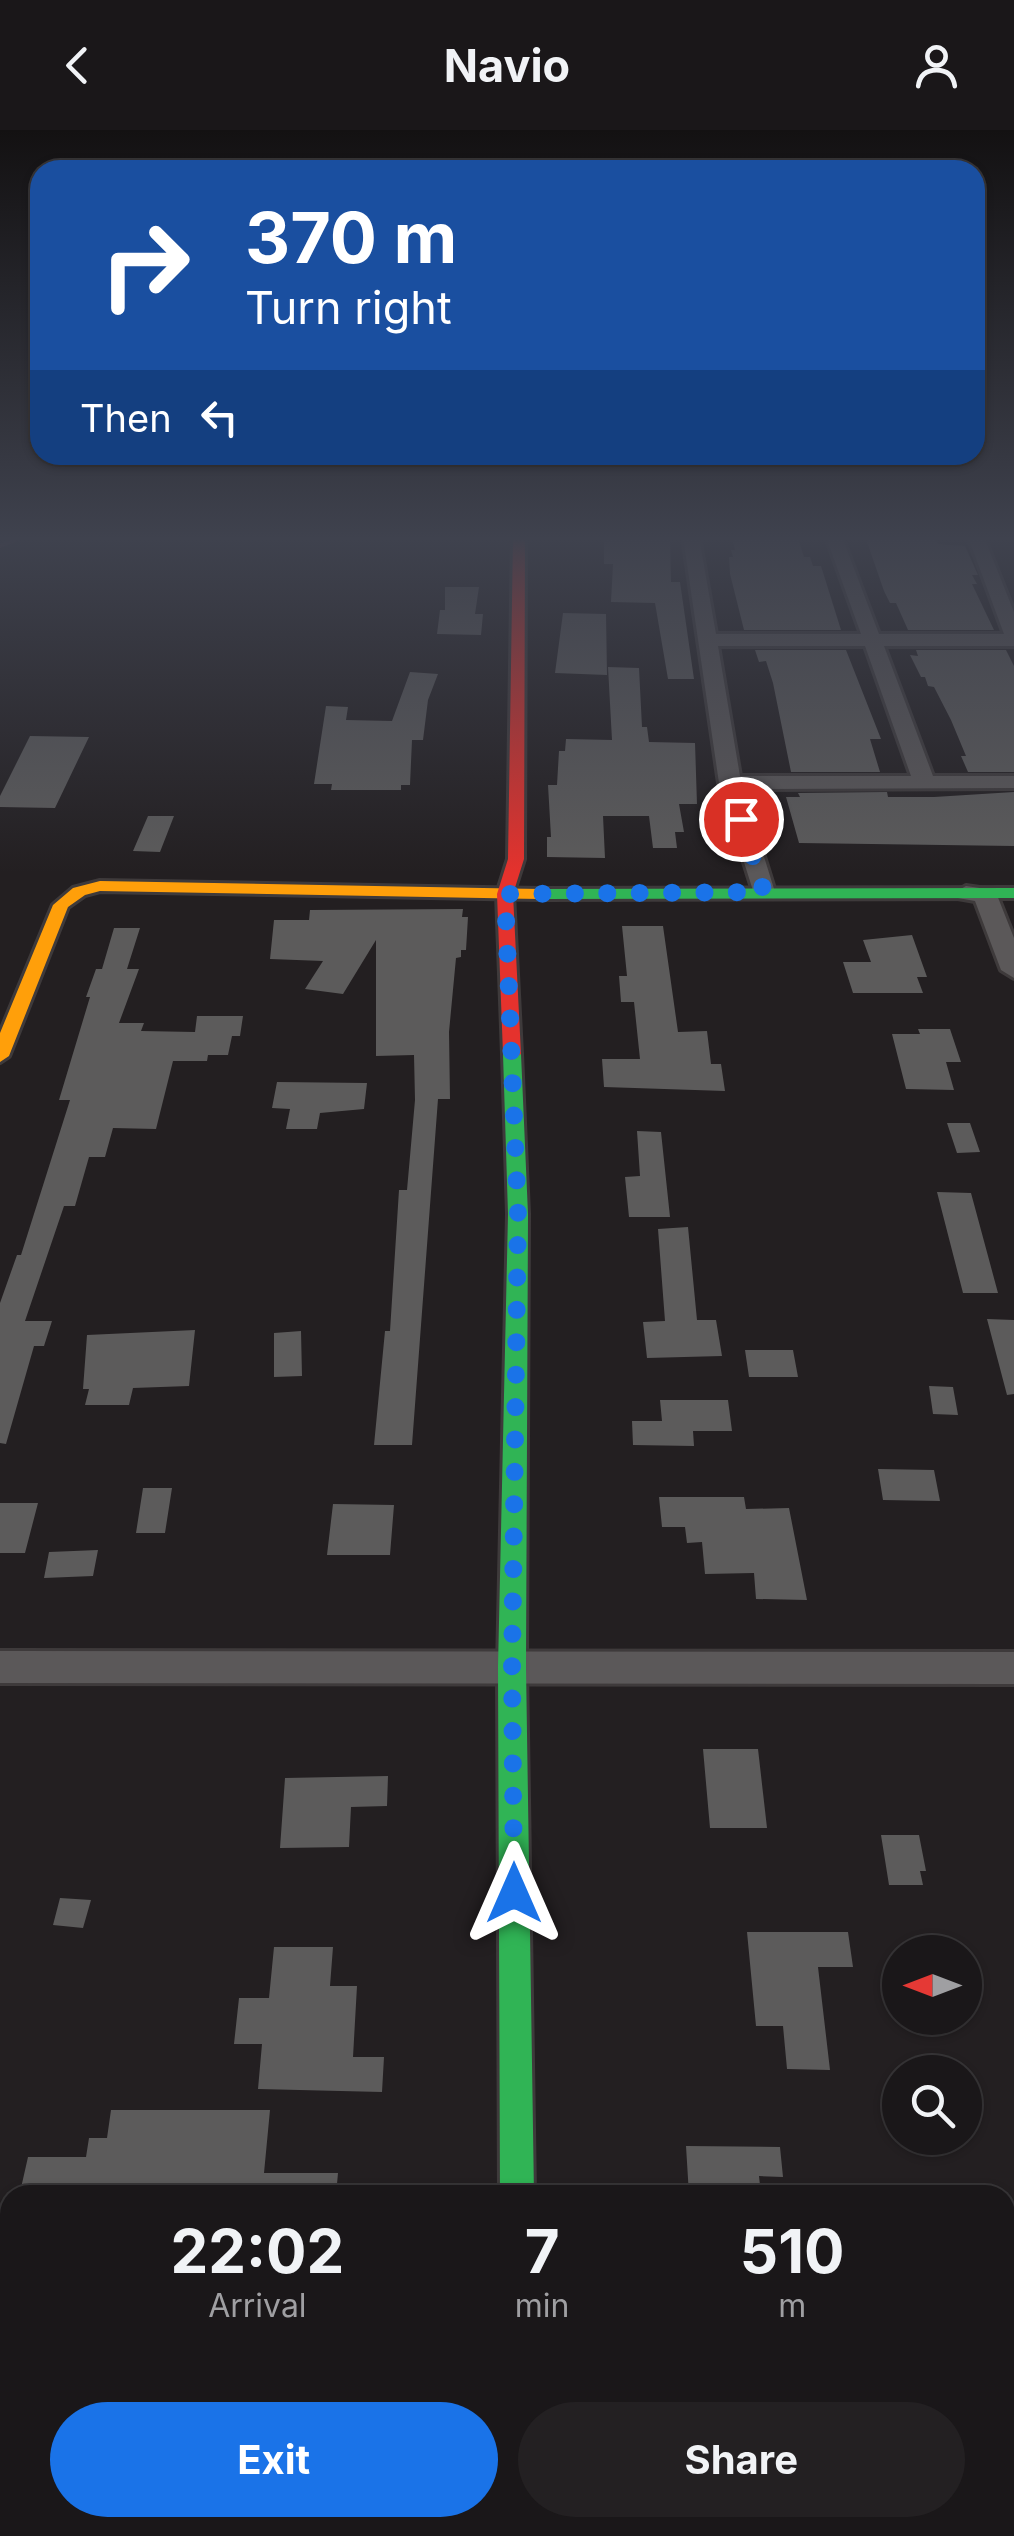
<!DOCTYPE html>
<style>
:root{--surface:#1a1719;--page:#232022;--text:#f1f3f6;--muted:#9f9fa2;--line:#383638;--accent:#1a73e8}
body{margin:0;font-family:Inter,sans-serif;background:var(--page);color:var(--text);height:100vh;display:flex;flex-direction:column;font-size:38px;white-space:nowrap}
*{box-sizing:border-box;margin:0}
p{font-size:32px;color:var(--muted)}
.icon{flex:none;width:55px;height:55px;fill:none;stroke:currentColor;stroke-width:2;stroke-linecap:round;stroke-linejoin:round}
.map{position:relative;flex:1;overflow:hidden}
.side{position:absolute;left:0px;top:2055px;width:1015px;height:352px;display:flex;flex-direction:column;background:var(--surface);border-radius:30px 30px 0 0;box-shadow:0 2px 8px #0004,0 0 0 2px var(--line)}
.side>*{flex:none}
.top-card{position:absolute;left:30px;top:30px;width:955px;height:305px;border-radius:30px;box-shadow:0 2px 8px #0004,0 0 0 2px var(--line);background:#1a4fa0;color:#fff;overflow:hidden}
.needle{width:65px;rotate:270deg}
.fabs{position:absolute;left:882px;top:1805px;display:grid;gap:20px}
.fabs a{display:grid;place-items:center;width:100px;height:100px;border-radius:50%;background:var(--surface);box-shadow:0 2px 8px #0004,0 0 0 2px var(--line);font-size:50px}
.pin{position:absolute;display:grid;place-items:center;width:85px;height:85px;color:#fff;margin:-42px;border:5px solid #fff;border-radius:50%;box-shadow:0 2px 10px #0007}
.me{position:absolute;width:110px;margin:-55px;rotate:0deg;stroke-linejoin:round;filter:drop-shadow(0 0 8px #0008)}
.turn{display:flex;align-items:center;gap:35px;height:210px;padding:0 50px;font-size:45px}
.turn .icon{width:130px;height:130px;stroke-width:2.5}
.turn b{display:block;font-size:70px;line-height:85px}
.then{display:flex;align-items:center;height:95px;padding:0 50px;background:#0003;gap:20px;font-size:38px}
.eta{display:flex;justify-content:space-evenly;align-items:center;height:170px;text-align:center}
.eta b{font-size:60px;font-weight:700;line-height:70px}
.action{display:flex;gap:20px;margin-top:auto;padding:20px 50px}
.action a{flex:1;height:115px;border-radius:60px;background:var(--accent);color:#fff;font-size:40px;font-weight:700;line-height:115px;text-align:center}
.action a+a{background:var(--page);color:var(--text)}
header{display:flex;justify-content:space-between;align-items:center;height:130px;padding:0 50px;background:var(--surface);font-size:45px;font-weight:700}
.map>svg:first-child{display:block}
.lines{fill:none;stroke-linecap:round;stroke-linejoin:round}
.stream{stroke:#643646;stroke-width:4}
.building{fill:#5c5b5b}
.street-casing{stroke:#3e3a3b;stroke-width:6}
.fast-casing{stroke:#3e3a3b;stroke-width:6}
.slow-casing{stroke:#3e3a3b;stroke-width:6}
.jam-casing{stroke:#3e3a3b;stroke-width:6}
.street{fill:#5b5859;fill-rule:evenodd}
.fast{fill:#30b455;fill-rule:evenodd}
.slow{fill:#ff9f0a;fill-rule:evenodd}
.jam{fill:#e5322d;fill-rule:evenodd}
.route{stroke:#1a73e8;stroke-width:18;stroke-dasharray:0 32.4}
</style>
<header><svg class="icon" aria-label="back" viewBox="0 0 24 24"><path d="M15 5l-7 7 7 7"/></svg>Navio<svg class="icon" aria-label="person" viewBox="0 0 24 24"><circle cx="12" cy="8" r="4"/><path d="M4 21q1-7 8-7t8 7"/></svg></header>
<div class="map">
<svg width="1014" height="2406" viewBox="0 0 1014 2406">
<rect width="100%" height="100%" fill="#231f21"/>
<g class="lines">
<path class="stream" d="M0 416 23 407"/>
</g>
<path class="building" d="M604 407H670L671 452H680L694 549H668L655 473 611 472 613 434H604Z
M798 408 804 427H810L813 436H821L841 500H744L730 444 729 427H733L731 420H735L732 409Z
M866 409H935L938 414 965 416 978 445H972L977 454H972L994 500H908L896 473H890L884 461Z
M445 457H479L475 484H483L481 505 437 504 440 480H445Z
M563 483 606 484 607 545 555 543Z
M755 520H846L881 609H870L880 642H791L773 553 766 531 759 532Z
M916 520H1006L1014 536V642H968L961 626H966L951 590 934 557 928 556 925 547H921L910 525 918 526Z
M608 537 639 538 642 597H647L649 612 695 613 697 674H679L684 702H675L677 718H653L649 686H603L605 728 547 727V707H551L548 655H557L559 621H565L566 609 612 610Z
M410 542 438 544 428 570 423 610H412L410 655H401V660H331L332 654H314L326 576 348 577 346 590 392 591Z
M30 606 89 607 55 678 0 677V666Z
M887 662 888 667H934L1014 662V716L799 713 786 667H800L798 663Z
M148 686H174L160 722 133 721Z
M463 779 462 787H468L466 820H461V827L456 828 449 902 450 969H438L412 1315H374L385 1201H390L399 1060H407L415 970 414 925 376 926V810L343 864 305 859 323 831 270 829 274 790H309L310 780Z
M622 796H663L678 902 707 901 711 934H721L725 961 604 957 602 929H640L634 872H621L619 846H627Z
M114 798H140L127 839H139L119 893H144L141 901 195 902 197 886H243L240 906H232L228 925H208L207 931H173L156 999 113 998 105 1027H89L75 1076H64L25 1191H52L44 1216H34L6 1314 0 1313V1173L17 1125H21L70 970H59L90 867H86L96 839H102Z
M912 805 927 847H917L923 863H853L843 832H871L863 810Z
M918 899H950L961 932H946L954 960 906 959 892 904H920Z
M277 952 367 953 364 979 320 983 317 999H286L290 979 272 978Z
M947 993H970L980 1022 957 1023Z
M637 1001 661 1002 670 1087H629L625 1047 640 1046Z
M937 1062 971 1063 998 1163H963Z
M688 1097 697 1190H716L722 1226 647 1228 643 1192 665 1191 658 1099Z
M987 1189 1014 1190V1264L1007 1265Z
M195 1200 189 1256 133 1258 129 1275H85L89 1259H83L87 1205Z
M301 1201 302 1246 274 1247V1203Z
M745 1220H793L798 1247H749Z
M929 1256 953 1257 958 1285 933 1284Z
M660 1270H728L732 1301H693L694 1316 633 1315 632 1291H662Z
M878 1339 934 1340 940 1371 883 1370Z
M143 1358H172L165 1403H136Z
M659 1367H744L746 1379 789 1378 807 1470 756 1469 754 1443 705 1444 702 1412 687 1413 685 1397H662Z
M0 1373H38L25 1423H0Z
M333 1374 394 1375 390 1425H327Z
M98 1420 93 1446 44 1448 49 1422Z
M703 1619H758L767 1698H710Z
M388 1646 387 1676 351 1677 349 1717 280 1718 285 1648Z
M881 1705H919L926 1741H920L923 1755H889Z
M60 1768 91 1770 83 1798 53 1795Z
M747 1802H848L853 1837H818L830 1940 787 1939 783 1896H756Z
M274 1817H333L330 1856H357L353 1927H384L382 1962 258 1959 262 1914H234L239 1868H269Z
M111 1980H270L264 2043H338L336 2065H80L81 2058H21L28 2027H86L89 2008H107Z
M686 2016 780 2017 783 2047 759 2046 761 2065H689Z"/>
<g class="lines">
<g class="street-casing">
<path id="street" d="M683 407H699L716 504H861L826 407H842L879 504H1004L968 407H984L1014 482V516H884L933 646H1014V658L743 659 775 762 771 767H755L719 653ZM718 516H865L911 646H740Z
M966 756 993 760 997 765 1014 808V848L1001 840 975 771 958 768 954 763Z
M0 1521 1014 1522V1554L0 1553Z"/>
</g>
<g class="fast-casing">
<path id="fast" d="M1014 758V768L541 769 533 764 541 759Z
M512 918 521 924 528 1084 526 1537 534 2065H500L498 1537 508 1084 503 924Z
M500 2398H538L539 2406H501Z"/>
</g>
<g class="slow-casing">
<path id="slow" d="M100 751 541 759 549 764 541 769 100 761 85 765 68 777 9 926 0 932V903L53 775 73 758Z"/>
</g>
<g class="jam-casing">
<path id="jam" d="M513 407H525L524 729 513 764 521 924 512 930 503 924 497 764 508 729Z"/>
</g>
<use href="#street" class="street"/>
<use href="#fast" class="fast"/>
<use href="#slow" class="slow"/>
<use href="#jam" class="jam"/>
</g>
<linearGradient id="sky" x2="0" y2="1"><stop stop-color="#131112"/><stop offset="0.55" stop-color="#3f424e"/><stop offset="1" stop-color="#3f424e" stop-opacity="0"/></linearGradient>
<rect width="1014" height="743" fill="url(#sky)"/>
<g class="lines">
<path class="route" d="M514 1763 512 1537 518 1084 505 764 764 762 741 689"/>
</g>
</svg>
<div class="fabs">
<a><svg class="needle" viewBox="-14 -14 28 28"><path d="M0-13l5 13h-10z" fill="#e53935"/><path d="M0 13l5-13h-10z" fill="#9f9fa2"/></svg></a>
<a><svg class="icon" aria-label="search" viewBox="0 0 24 24"><circle cx="10" cy="10" r="6"/><path d="M15 15l6 6"/></svg></a>
</div>
<div class="pin" style="left:741px;top:689px;background:#d93025"><svg class="icon" aria-label="arrive" viewBox="0 0 24 24"><path d="M6 21V4h12l-3 4 3 4H6"/></svg></div>
<svg class="me" style="left:514px;top:1763px" viewBox="-20 -20 40 40"><path d="M0-17L14 15 0 8-14 15z" fill="#1a73e8" stroke="#fff" stroke-width="4"/></svg>
<div class="top-card">
<div class="turn"><svg class="icon" aria-label="right" viewBox="0 0 24 24"><path d="M7 20v-9h11M14 6l5 5-5 5"/></svg><div><b>370 m</b>Turn right</div></div>
<div class="then">Then<svg class="icon" aria-label="left" viewBox="0 0 24 24"><path d="M17 20v-9H6M10 6l-5 5 5 5"/></svg></div>
</div>
<section class="side">
<div class="eta">
<div><b>22:02</b><p>Arrival</p></div>
<div><b>7</b><p>min</p></div>
<div><b>510</b><p>m</p></div>
</div>
<div class="action"><a>Exit</a><a>Share</a></div>
</section>
</div>
